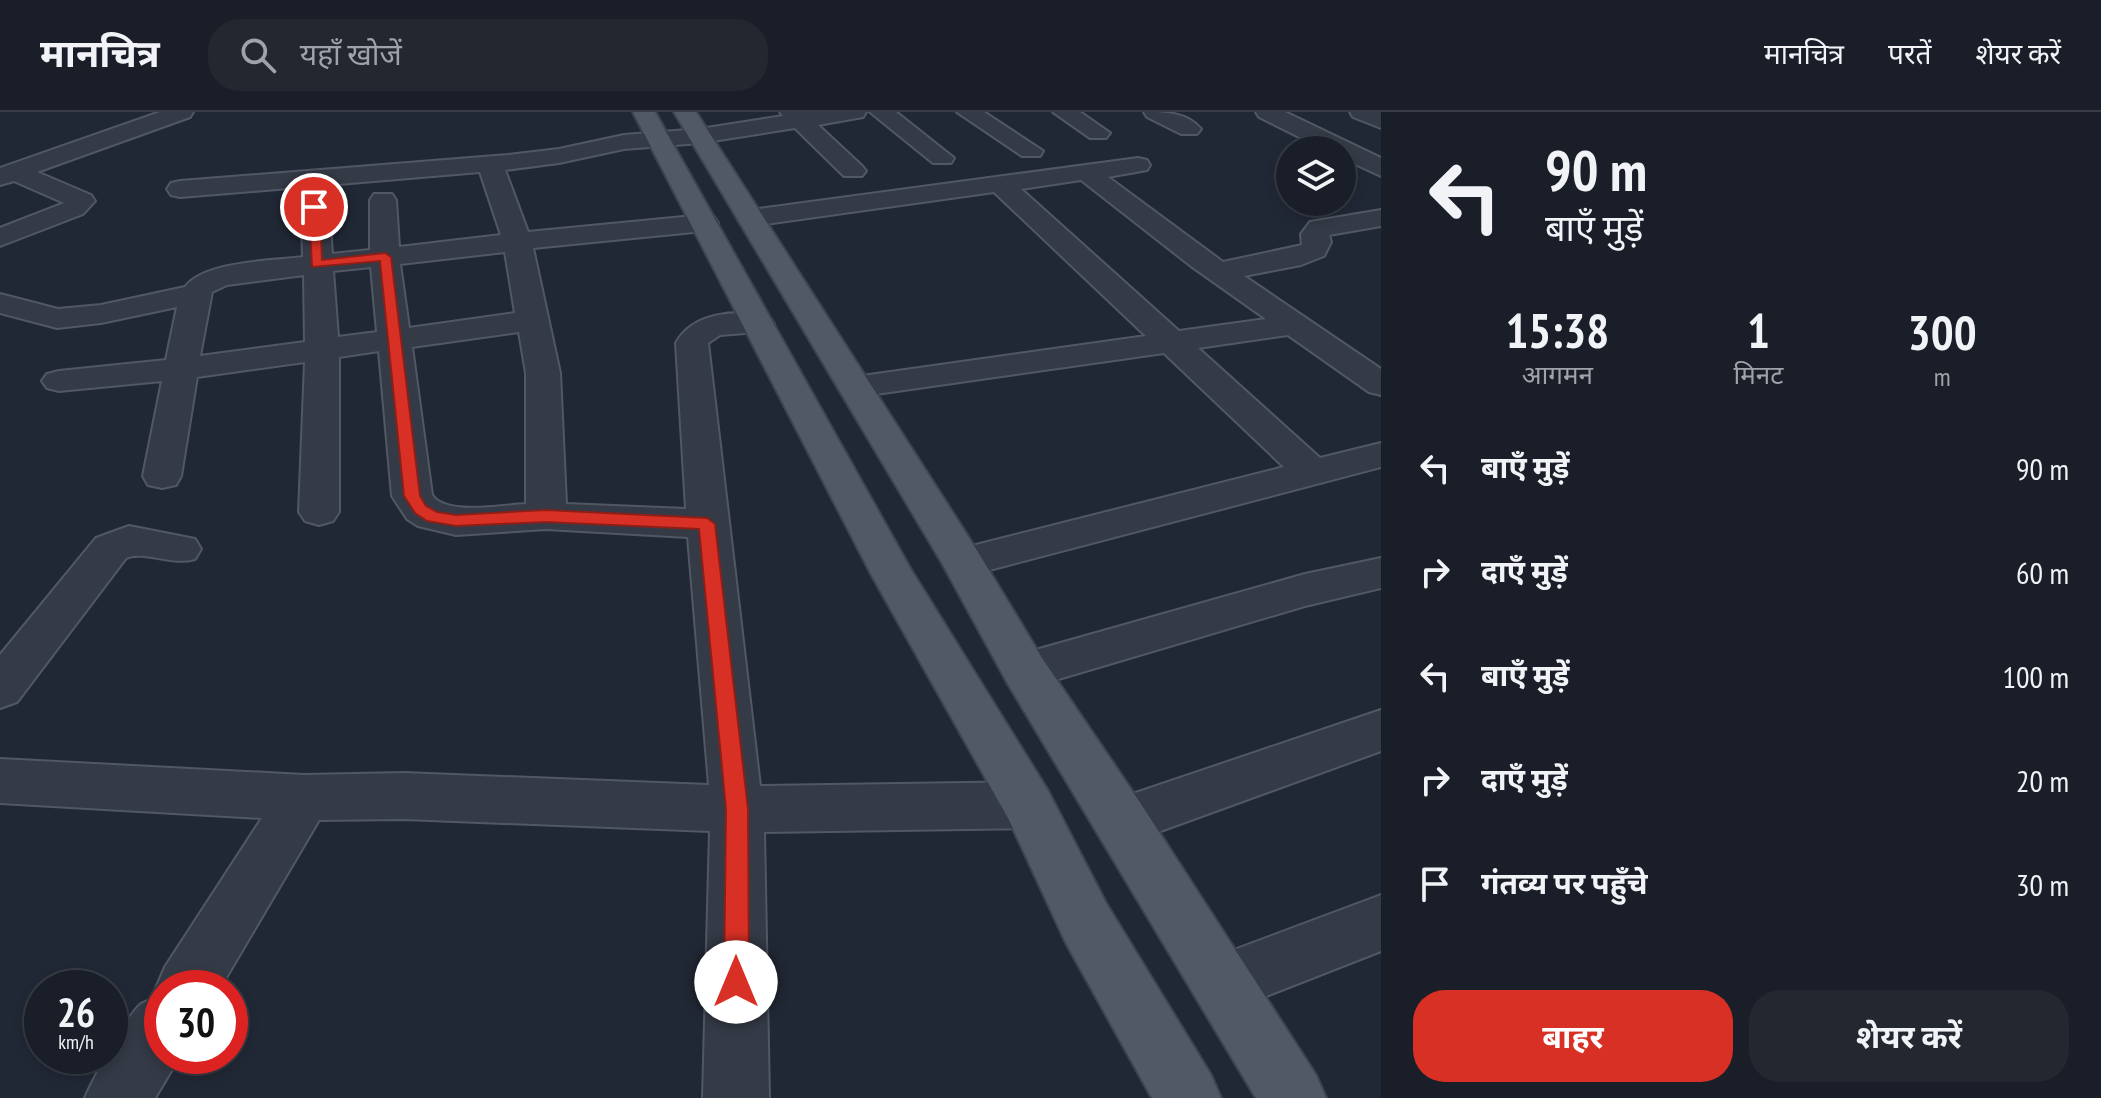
<!DOCTYPE html>
<html lang="hi">
<meta charset="utf-8">
<style>
:root{--surface:#191e28;--page:#222730;--text:#f1f3f6;--muted:#9fa2a8;--line:#373c45;--accent:#d93025}
body{margin:0;font-family:"PT Sans Narrow","Noto Sans Devanagari",sans-serif;background:var(--page);color:var(--text);height:100vh;display:flex;flex-direction:column;font-size:30px;white-space:nowrap}
*{box-sizing:border-box;margin:0}
p{font-size:26px;color:var(--muted)}
.icon{flex:none;width:44px;height:44px;fill:none;stroke:currentColor;stroke-width:2;stroke-linecap:round;stroke-linejoin:round}
.map{position:relative;flex:1;overflow:hidden}
.sheet{display:flex;flex-direction:column;background:var(--surface);width:720px}
.sheet>*{flex:none}
.hud{background:#191e28;color:var(--text);overflow:hidden}
.fabs{position:absolute;left:1276px;top:24px;display:grid;gap:16px}
.fabs a{display:grid;place-items:center;width:80px;height:80px;border-radius:50%;background:var(--surface);box-shadow:0 4px 12px #0003,0 0 0 2px var(--line);font-size:40px}
.speed{position:absolute;left:24px;top:858px;display:flex;gap:16px;font-size:40px;font-weight:700;text-align:center}
.speed>*{display:grid;place-content:center;width:104px;height:104px;border-radius:50%;background:var(--surface);box-shadow:0 4px 12px #0003,0 0 0 2px var(--line);line-height:1}
.speed small{font-size:20px;font-weight:400}
.speed .limit{border:12px solid #d22;background:#fff;color:#111}
.pin{position:absolute;display:grid;place-items:center;width:68px;height:68px;color:#fff;margin:-34px;border:4px solid #fff;border-radius:50%;box-shadow:0 2px 8px #0007}
.me{position:absolute;width:88px;margin:-44px;rotate:0deg;stroke-linejoin:round;filter:drop-shadow(0 0 6px #0008)}
.turn{display:flex;align-items:center;gap:28px;height:168px;padding:0 32px;font-size:36px}
.turn .icon{width:104px;height:104px;stroke-width:2.5}
.turn b{display:block;font-size:56px;line-height:68px}
.eta{display:flex;justify-content:space-evenly;align-items:center;height:136px;text-align:center}
.eta b{font-size:48px;font-weight:700;line-height:56px}
.primary-button{display:flex;gap:16px;margin-top:auto;padding:16px 32px}
.primary-button a{flex:1;height:92px;border-radius:32px;background:var(--accent);color:#fff;font-size:32px;font-weight:700;line-height:92px;text-align:center}
.primary-button a+a{background:var(--page);color:var(--text)}
ul{padding:0;list-style:none}
li{display:flex;align-items:center;gap:24px;height:104px;padding:0 32px}
li div{flex:1}
li b{display:block;font-size:30px}
li em{font-style:normal}
header{display:flex;align-items:center;gap:48px;box-sizing:border-box;height:112px;padding:0 40px;background:var(--surface);border-bottom:2px solid var(--line)}
header strong{font-size:38px}
nav{display:flex;gap:44px;margin-inline-start:auto;font-size:28px}
.search{width:560px;height:72px;background:var(--page);display:flex;align-items:center;gap:20px;box-sizing:border-box;padding:0 28px;border-radius:32px;color:var(--muted);font-size:30px}
main{display:flex;flex:1;min-height:0}
.map>svg:first-child{display:block}
.lines{fill:none;stroke-linecap:round;stroke-linejoin:round}
.minor-casing{stroke:#515864;stroke-width:4}
.major-casing{stroke:#3d434f;stroke-width:4}
.minor{fill:#343a46;fill-rule:evenodd}
.major{fill:#525966;fill-rule:evenodd}
.route{fill:#d93025;stroke:#8d1f18;stroke-width:2}
</style>
<header>
<strong>मानचित्र</strong>
<div class="search"><svg class="icon" aria-label="search" viewBox="0 0 24 24"><circle cx="10" cy="10" r="6"/><path d="M15 15l6 6"/></svg>यहाँ खोजें</div>
<nav><a>मानचित्र</a><a>परतें</a><a>शेयर करें</a></nav>
</header>
<main>
<div class="map">
<svg width="1381" height="986" viewBox="0 0 1381 986">
<rect width="100%" height="100%" fill="#212835"/>
<g class="lines">
<g class="minor-casing">
<path id="minor" d="M160 0H193L190 5 37 60 91 83 95 89 83 102 0 134V116L64 91 14 69 0 73V56Z
M780 0H866L863 5 818 13 862 54 866 59 862 64H844L795 16 700 31 624 37 559 51 505 58 528 120 704 103 714 105 718 111 714 117 704 119 533 136 560 261 566 392 686 397 676 231C693 200 737 197 769 205L774 212 769 219 720 223 708 231 760 674 1028 670 1047 677 1054 693 1047 709 1028 716 764 720 769 986H703L710 719 404 707 319 708 220 876H162V944H180L155 986H85C92 969 128 902 141 892 146 889 154 887 159 885L156 876 165 855 262 706 0 691V647L304 663 404 661 709 673 688 425 546 417 456 423 418 414 407 407 392 384 379 239 339 245V400L333 409 319 413 305 409 299 400 305 250 197 265 181 364 176 373 162 376 148 373 143 364 162 269 59 279 47 276 42 269 47 262 59 259 166 248 177 195 101 211 57 216 0 201V182L58 197 101 193 185 175C205 149 272 149 303 145L301 75 180 85 171 83 167 77 171 71 180 69 508 43 559 37 624 23 700 17 783 4ZM480 60 501 123 399 135 396 88 392 82H374L370 88V138L332 142 327 73ZM505 140 515 201 409 216 400 152ZM371 155 377 220 338 225 333 159ZM304 163 305 230 200 244 212 180 227 173ZM519 220 526 261V392C503 393 446 404 432 383L412 235Z
M870 0H896L954 46 951 51H933Z
M957 0H984L1043 39 1040 44H1022Z
M1053 0H1080L1110 21 1106 26H1090Z
M1144 0C1164 0 1187 0 1201 17L1197 22H1181L1147 5Z
M1256 0H1285L1381 46V64L1342 46V38H1325L1259 5Z
M1350 0H1381V16L1353 5Z
M1138 46 1147 48 1150 53 1147 58 1108 65 1223 150 1302 133 1301 122 1310 110 1381 98V114L1329 123 1331 130 1324 144 1301 153 1244 164 1381 257V283L1369 280 1288 223 1198 236 1320 346 1381 331V355L963 465 948 460 942 450 948 440 1284 355 1164 241 855 285 843 282 838 275 843 268 855 265 1146 224 994 80 751 114 741 112 737 106 741 100 751 98ZM1081 68 1191 154 1266 207 1179 219 1021 77Z
M129 414 195 427 201 437 195 447C171 454 144 438 126 446L17 590 0 596V543L96 426Z
M1381 446V476L1305 494 1025 577 1008 572 1002 559 1008 546 1025 541 1305 462Z
M1381 598V639L1122 733 1103 726 1095 709 1103 692Z
M1381 783V839L1223 901 1202 892 1193 871 1202 850Z"/>
</g>
<g class="major-casing">
<path id="major" d="M633 0H655L910 456 1047 677 1106 791 1211 963 1221 986H1152L1066 831 1009 708 871 462Z
M674 0H696L978 440 1042 546 1141 692 1316 963 1326 986H1256L1008 572 942 451Z"/>
</g>
<use href="#minor" class="minor"/>
<use href="#major" class="major"/>
</g>
<path class="route" d="M314 92 320 95 322 148 385 141 391 145 420 384 426 394 437 400 456 403 546 398 707 406 715 412 748 697 749 870 745 879 736 883 728 879 724 870 726 697 699 417 546 410 456 414 427 409 415 401 404 384 380 149 312 155 309 95Z"/>
</svg>
<div class="fabs">
<a><svg class="icon" aria-label="layers" viewBox="0 0 24 24"><path d="M12 4l9 5-9 5-9-5zM3 14l9 5 9-5"/></svg></a>
</div>
<div class="speed"><div>26<small>km/h</small></div><div class="limit">30</div></div>
<div class="pin" style="left:314px;top:95px;background:#d93025"><svg class="icon" aria-label="arrive" viewBox="0 0 24 24"><path d="M6 21V4h12l-3 4 3 4H6"/></svg></div>
<svg class="me" style="left:736px;top:870px" viewBox="-20 -20 40 40"><circle r="19" fill="#fff"/><path d="M0-13L10 11 0 6-10 11z" fill="#d93025"/></svg>
</div>
<section class="sheet">
<div class="hud">
<div class="turn"><svg class="icon" aria-label="left" viewBox="0 0 24 24"><path d="M17 20v-9H6M10 6l-5 5 5 5"/></svg><div><b>90 m</b>बाएँ मुड़ें</div></div>
</div>
<div class="eta">
<div><b>15:38</b><p>आगमन</p></div>
<div><b>1</b><p>मिनट</p></div>
<div><b>300</b><p>m</p></div>
</div>
<ul>
<li><svg class="icon" aria-label="left" viewBox="0 0 24 24"><path d="M17 20v-9H6M10 6l-5 5 5 5"/></svg><div><b>बाएँ मुड़ें</b></div><em>90 m</em></li>
<li><svg class="icon" aria-label="right" viewBox="0 0 24 24"><path d="M7 20v-9h11M14 6l5 5-5 5"/></svg><div><b>दाएँ मुड़ें</b></div><em>60 m</em></li>
<li><svg class="icon" aria-label="left" viewBox="0 0 24 24"><path d="M17 20v-9H6M10 6l-5 5 5 5"/></svg><div><b>बाएँ मुड़ें</b></div><em>100 m</em></li>
<li><svg class="icon" aria-label="right" viewBox="0 0 24 24"><path d="M7 20v-9h11M14 6l5 5-5 5"/></svg><div><b>दाएँ मुड़ें</b></div><em>20 m</em></li>
<li><svg class="icon" aria-label="arrive" viewBox="0 0 24 24"><path d="M6 21V4h12l-3 4 3 4H6"/></svg><div><b>गंतव्य पर पहुँचे</b></div><em>30 m</em></li>
</ul>
<div class="primary-button"><a>बाहर</a><a>शेयर करें</a></div>
</section>
</main>
